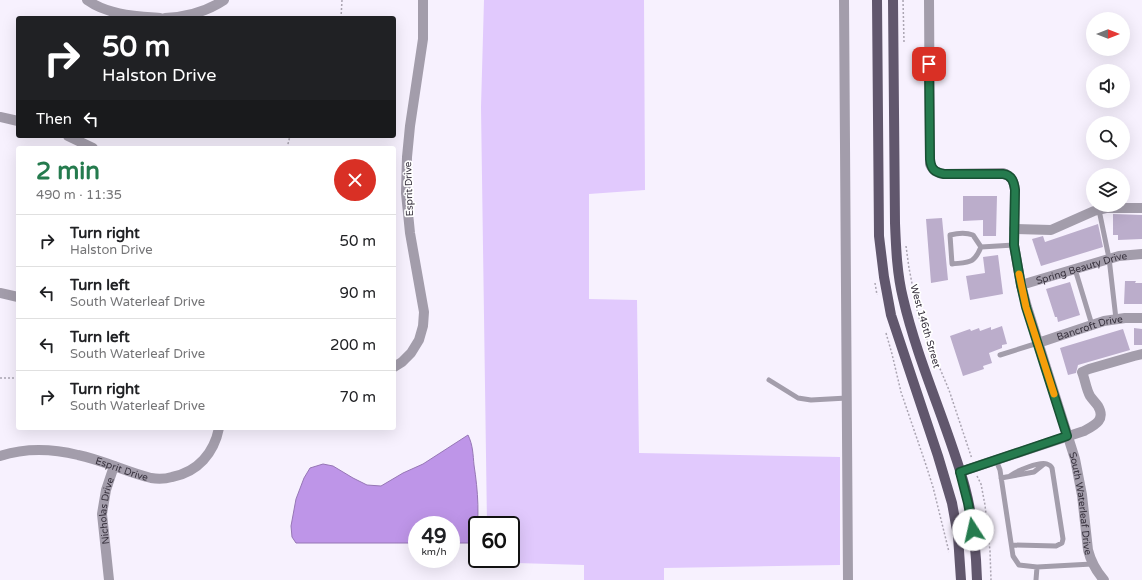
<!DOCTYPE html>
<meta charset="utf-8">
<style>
:root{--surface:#fff;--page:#f6f6f6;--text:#202124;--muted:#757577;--line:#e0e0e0;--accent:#257b4e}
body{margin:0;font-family:"Varela Round",sans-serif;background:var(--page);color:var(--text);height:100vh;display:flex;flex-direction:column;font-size:15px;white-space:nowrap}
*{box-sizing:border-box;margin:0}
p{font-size:13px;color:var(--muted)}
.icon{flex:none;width:22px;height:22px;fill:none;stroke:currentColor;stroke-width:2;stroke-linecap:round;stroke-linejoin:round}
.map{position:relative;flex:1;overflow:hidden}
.panel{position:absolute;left:16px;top:146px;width:380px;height:284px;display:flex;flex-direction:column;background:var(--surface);border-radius:4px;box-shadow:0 4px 16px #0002}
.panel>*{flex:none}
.hud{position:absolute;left:16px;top:16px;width:380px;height:122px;border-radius:4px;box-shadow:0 4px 16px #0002;background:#202124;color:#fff;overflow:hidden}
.needle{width:26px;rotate:90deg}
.controls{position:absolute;left:1086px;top:12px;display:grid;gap:8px}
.controls a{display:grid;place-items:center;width:44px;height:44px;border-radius:50%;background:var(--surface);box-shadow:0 4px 16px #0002;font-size:20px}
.speed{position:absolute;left:408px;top:516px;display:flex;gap:8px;font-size:20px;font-weight:700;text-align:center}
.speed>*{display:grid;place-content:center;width:52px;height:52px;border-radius:50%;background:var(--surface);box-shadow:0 4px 16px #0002;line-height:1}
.speed small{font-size:10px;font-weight:400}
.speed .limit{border:2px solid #111;border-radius:6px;background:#fff;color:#111}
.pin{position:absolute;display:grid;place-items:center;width:34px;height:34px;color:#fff;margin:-17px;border-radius:8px;box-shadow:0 2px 6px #0006}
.me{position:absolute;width:44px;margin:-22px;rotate:350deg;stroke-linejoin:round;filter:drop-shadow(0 0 3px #0008)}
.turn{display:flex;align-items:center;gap:14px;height:84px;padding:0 20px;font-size:18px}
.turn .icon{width:52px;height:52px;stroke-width:2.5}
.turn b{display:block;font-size:28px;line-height:34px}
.then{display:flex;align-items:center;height:38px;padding:0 20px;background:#0003;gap:8px;font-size:15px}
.round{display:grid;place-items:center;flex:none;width:42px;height:42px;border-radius:21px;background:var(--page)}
.headline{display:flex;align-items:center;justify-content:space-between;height:68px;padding:0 20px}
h1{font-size:24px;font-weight:700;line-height:30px;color:var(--accent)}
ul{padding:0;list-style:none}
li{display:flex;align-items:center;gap:12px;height:52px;padding:0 20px;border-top:1px solid var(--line)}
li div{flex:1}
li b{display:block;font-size:15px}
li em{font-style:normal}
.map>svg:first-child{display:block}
.green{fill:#e1c9fd}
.water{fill:#be95e8;stroke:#9677b5}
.building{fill:#bbadcb}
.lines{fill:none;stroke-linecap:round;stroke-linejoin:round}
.path{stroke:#aba5b2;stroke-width:1.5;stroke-dasharray:2 2;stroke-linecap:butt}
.lane{stroke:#a39dab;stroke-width:5}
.street{stroke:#a39dab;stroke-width:10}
.primary{stroke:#61576d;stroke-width:10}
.route-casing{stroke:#185033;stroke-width:10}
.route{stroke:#257b4e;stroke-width:7}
.slow{stroke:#f59e0b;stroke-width:7}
.labels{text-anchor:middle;stroke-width:3.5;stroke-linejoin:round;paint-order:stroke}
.street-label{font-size:10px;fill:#37313d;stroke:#fff}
</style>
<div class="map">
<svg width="1142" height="580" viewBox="0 0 1142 580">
<rect width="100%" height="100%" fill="#f7f1fe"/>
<path class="green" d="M484 0H644L645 190 589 194V299L637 300 639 453 840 457V565L664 568V580H584V565L488 562V559H511V525H487L481 107Z"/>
<path class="water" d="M468 435C473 445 473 455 474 465 478 491 480 518 475 543H451V525H417V543H296L292 537 291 526 296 499 304 478 310 468 323 464 333 466 353 478 367 485 381 486 403 473 423 464Z"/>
<path class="building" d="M963 196H997L996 236H983V220L963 221Z
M1113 214 1142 215V239L1118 240V235H1113Z
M942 218 948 280 931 283 926 219Z
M1098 224 1103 247 1041 266 1032 239 1043 236 1045 242Z
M998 255 1003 294 970 300 966 276 985 273 983 257Z
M1125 281H1136L1135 283H1142V304H1124Z
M1070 282 1080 315 1058 322 1057 317H1055L1046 289Z
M1002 326 1007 344 1002 345V348L989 353 992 363 983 366 984 369 963 376 950 336 970 329 971 331 979 328 980 331 991 327V330Z
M1134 328 1142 329V345H1134Z
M1123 329 1130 350 1078 365 1076 373 1068 375 1060 348Z"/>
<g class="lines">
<path class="path" d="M903 0 904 42
M341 18 342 0
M287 148 290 136
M906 246 909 268 918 314 925 336 941 371 949 390 972 459
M875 283 877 295
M886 333 892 354 901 392 925 462 933 487 949 552
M0 378H18
M977 476 981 484 985 505 990 551 991 580"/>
<path class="lane" d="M1099 210 1109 258 1116 319
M981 247C974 264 969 262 952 264L950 235C958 233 965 232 973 235L981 247 1014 245
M1075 269 1092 325
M1000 355 1038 343
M769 380 798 398 811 400 847 398
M996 460 1000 470 1013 556 1019 565 1037 567
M1010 476C1016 471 1040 461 1047 464 1050 465 1051 466 1052 468L1063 539 1062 543 1056 546 1012 545
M1001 478 1034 472 1044 464
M1036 580 1037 567 1092 564"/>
<g class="street">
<path d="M87 0C108 15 135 16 160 18"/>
<path d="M844 0 848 580"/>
<path id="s1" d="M929 0 930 164C933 171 937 173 944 174L1003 173C1012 176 1014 182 1015 190L1014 245 1021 285 1027 307 1075 459 1082 495 1088 550C1091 562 1096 571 1104 580"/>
<path d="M165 18C187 17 206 12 224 0"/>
<path d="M0 117 18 121"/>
<path d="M68 136 93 148"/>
<path d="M1014 229 1051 230 1094 211 1107 208H1142"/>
<path id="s2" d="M1021 285 1119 256 1142 254"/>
<path d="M0 293 18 297"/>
<path id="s3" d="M1038 343 1104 321 1125 318H1142"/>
<path d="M394 367 402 362 411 353 419 340 423 326 424 312 410 233 406 193 407 157 410 126 423 39V0"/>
<path id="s4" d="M0 456C25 448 53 449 78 455 103 460 126 472 151 478 157 479 165 479 172 477 198 472 214 453 219 428"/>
<path d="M960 472 1084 431C1095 425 1106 420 1098 406 1095 402 1092 399 1090 396 1086 389 1085 379 1082 372L1089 369 1134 356 1142 354"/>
<path id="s5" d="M109 580 102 514 106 490 114 466"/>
</g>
<path class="primary" d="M877 0 879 236 884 277 891 315 938 456 952 503 958 536 961 580
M893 0 895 223C896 248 897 274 903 298 918 363 947 423 965 487 973 517 976 549 977 580"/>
</g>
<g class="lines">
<g class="route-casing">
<path id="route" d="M929 64 930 159C931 169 934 172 944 174H1003C1012 175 1014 182 1015 190L1014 245 1021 285 1026 307 1067 436 960 472 968 503 973 530"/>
</g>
<use href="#route" class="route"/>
<path class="slow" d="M1019 274 1026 307 1054 394"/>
</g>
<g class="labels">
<g class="street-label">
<text transform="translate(408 189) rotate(-92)" y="4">Esprit Drive</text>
<text dy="4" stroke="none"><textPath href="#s2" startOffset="63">Spring Beauty Drive</textPath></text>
<text transform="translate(926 326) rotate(74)" y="4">West 146th Street</text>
<text dy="4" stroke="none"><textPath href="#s3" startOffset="54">Bancroft Drive</textPath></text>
<text dy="4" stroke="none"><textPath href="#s4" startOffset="125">Esprit Drive</textPath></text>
<text dy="4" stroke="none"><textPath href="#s1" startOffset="586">South Waterleaf Drive</textPath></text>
<text dy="4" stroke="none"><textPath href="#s5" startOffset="70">Nicholas Drive</textPath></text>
</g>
</g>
</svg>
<div class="controls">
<a><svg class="needle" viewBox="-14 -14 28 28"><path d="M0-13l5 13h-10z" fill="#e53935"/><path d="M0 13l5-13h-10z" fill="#757577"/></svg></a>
<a><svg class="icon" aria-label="sound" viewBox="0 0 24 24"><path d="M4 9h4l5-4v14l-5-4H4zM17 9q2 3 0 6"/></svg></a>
<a><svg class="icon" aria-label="search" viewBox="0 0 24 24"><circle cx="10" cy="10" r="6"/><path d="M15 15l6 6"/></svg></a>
<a><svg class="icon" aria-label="layers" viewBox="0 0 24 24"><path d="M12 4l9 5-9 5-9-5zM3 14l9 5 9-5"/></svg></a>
</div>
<div class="speed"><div>49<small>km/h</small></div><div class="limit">60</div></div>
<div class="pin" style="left:929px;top:64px;background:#d93025"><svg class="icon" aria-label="arrive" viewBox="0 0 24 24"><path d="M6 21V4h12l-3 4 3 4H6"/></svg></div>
<svg class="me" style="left:973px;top:530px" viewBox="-20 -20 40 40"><circle r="19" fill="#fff"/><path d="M0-13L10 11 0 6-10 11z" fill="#257b4e"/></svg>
<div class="hud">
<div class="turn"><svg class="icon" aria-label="right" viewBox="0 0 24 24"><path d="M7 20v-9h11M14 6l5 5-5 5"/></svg><div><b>50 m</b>Halston Drive</div></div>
<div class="then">Then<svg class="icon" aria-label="left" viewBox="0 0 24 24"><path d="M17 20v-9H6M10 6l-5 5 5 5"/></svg></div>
</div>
<section class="panel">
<div class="headline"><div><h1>2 min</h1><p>490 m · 11:35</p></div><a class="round" style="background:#d93025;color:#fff"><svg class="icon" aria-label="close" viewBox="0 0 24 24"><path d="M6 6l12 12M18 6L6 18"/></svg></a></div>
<ul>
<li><svg class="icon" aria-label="right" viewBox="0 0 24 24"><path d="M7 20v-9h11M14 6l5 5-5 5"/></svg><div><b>Turn right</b><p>Halston Drive</p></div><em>50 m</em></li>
<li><svg class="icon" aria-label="left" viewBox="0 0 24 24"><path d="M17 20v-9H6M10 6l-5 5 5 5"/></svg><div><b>Turn left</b><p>South Waterleaf Drive</p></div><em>90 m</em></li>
<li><svg class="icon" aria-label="left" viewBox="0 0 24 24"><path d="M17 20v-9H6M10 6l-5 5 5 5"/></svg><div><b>Turn left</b><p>South Waterleaf Drive</p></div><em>200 m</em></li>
<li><svg class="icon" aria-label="right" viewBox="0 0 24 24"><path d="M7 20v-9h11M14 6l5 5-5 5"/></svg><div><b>Turn right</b><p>South Waterleaf Drive</p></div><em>70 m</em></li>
</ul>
</section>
</div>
